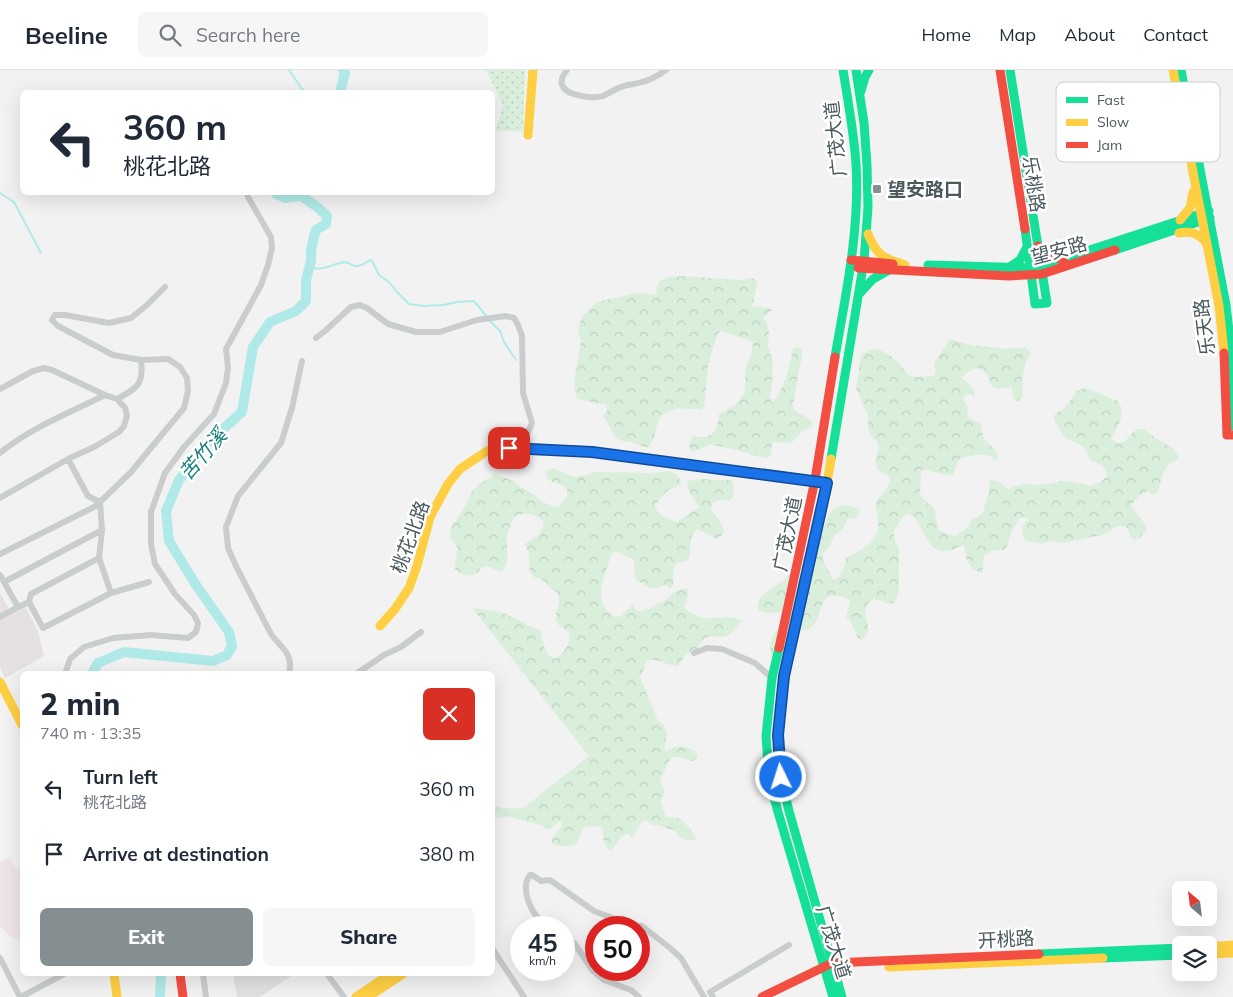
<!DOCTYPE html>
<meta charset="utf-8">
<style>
:root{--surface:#fff;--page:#f6f6f7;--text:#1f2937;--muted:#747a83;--line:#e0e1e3;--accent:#858f92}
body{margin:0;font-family:Mulish,"Noto Sans SC",sans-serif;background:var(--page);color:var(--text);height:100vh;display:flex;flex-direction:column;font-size:19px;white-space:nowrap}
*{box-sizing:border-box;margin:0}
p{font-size:16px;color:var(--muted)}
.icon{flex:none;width:28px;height:28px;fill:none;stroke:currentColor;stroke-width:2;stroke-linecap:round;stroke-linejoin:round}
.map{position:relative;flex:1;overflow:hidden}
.sheet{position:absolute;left:20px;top:601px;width:475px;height:305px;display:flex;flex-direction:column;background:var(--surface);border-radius:8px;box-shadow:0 5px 20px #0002}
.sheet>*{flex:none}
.top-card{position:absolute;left:20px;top:20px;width:475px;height:105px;border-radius:8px;box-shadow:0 5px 20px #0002;background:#fff;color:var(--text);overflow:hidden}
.needle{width:32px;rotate:332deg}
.controls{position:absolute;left:1172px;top:811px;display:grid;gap:10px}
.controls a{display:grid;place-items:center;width:45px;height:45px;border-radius:8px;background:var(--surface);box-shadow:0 5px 20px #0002;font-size:25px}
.speed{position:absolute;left:510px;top:846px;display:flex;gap:10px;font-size:25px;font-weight:700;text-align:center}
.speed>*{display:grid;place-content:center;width:65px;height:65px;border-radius:50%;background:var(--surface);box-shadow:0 5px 20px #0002;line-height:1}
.speed small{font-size:12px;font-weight:400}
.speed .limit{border:8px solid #d22;background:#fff;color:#111}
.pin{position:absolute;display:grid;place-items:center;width:42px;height:42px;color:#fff;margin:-21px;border-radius:10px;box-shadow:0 2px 8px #0006}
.me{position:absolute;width:55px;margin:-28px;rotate:356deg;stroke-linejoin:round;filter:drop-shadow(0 0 4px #0008)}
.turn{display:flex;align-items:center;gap:18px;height:105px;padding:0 20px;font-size:22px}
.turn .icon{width:65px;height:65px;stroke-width:2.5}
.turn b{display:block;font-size:35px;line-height:42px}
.round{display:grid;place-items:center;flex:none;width:52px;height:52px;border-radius:8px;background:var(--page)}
.headline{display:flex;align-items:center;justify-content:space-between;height:85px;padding:0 20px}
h1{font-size:30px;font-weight:800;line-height:38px}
.button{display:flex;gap:10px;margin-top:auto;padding:10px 20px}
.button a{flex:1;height:58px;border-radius:8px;background:var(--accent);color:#fff;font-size:20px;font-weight:800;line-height:58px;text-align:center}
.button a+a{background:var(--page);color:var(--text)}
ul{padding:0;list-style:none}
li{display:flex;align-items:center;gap:15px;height:65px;padding:0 20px}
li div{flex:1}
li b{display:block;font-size:19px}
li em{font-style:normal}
header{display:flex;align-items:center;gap:30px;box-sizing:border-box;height:70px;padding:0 25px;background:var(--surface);border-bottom:1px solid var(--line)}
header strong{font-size:24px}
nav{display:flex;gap:28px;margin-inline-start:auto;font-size:18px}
.search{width:350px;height:45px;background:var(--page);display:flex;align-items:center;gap:12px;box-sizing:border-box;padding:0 18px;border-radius:8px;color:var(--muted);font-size:19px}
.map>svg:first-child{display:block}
.commercial{fill:#e4e1e0}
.education{fill:#e1e1e2}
.medical{fill:#f0e5e6}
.grass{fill:url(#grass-dots)}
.forest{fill:url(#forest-crowns)}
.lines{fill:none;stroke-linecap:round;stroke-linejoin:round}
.stream{stroke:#b0eae8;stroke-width:2}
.river{stroke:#b0eae8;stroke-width:10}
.street{stroke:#cacdce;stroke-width:6}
.fast{stroke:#16e098;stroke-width:9}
.slow{stroke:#ffcf43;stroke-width:9}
.jam{stroke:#f24e42;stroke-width:9}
.route-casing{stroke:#114b97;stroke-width:12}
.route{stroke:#1a73e8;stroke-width:9}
.poi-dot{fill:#858f92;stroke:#fff;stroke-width:2}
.labels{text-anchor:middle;stroke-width:5;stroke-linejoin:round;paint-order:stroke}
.street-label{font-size:19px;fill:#4a595e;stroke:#fff}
.poi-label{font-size:19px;font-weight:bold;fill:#4a595e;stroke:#fff;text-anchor:start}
.water-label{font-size:20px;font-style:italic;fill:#167f7d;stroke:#fff}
.key{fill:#fff;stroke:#c9cdcf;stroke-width:1}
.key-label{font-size:14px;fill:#4a595e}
</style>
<header>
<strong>Beeline</strong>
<div class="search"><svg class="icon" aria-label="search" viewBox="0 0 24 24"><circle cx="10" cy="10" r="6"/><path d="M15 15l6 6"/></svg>Search here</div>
<nav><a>Home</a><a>Map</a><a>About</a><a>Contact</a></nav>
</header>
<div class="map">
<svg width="1233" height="927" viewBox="0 0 1233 927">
<defs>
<pattern id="grass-dots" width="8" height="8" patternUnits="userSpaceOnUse" patternTransform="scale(1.25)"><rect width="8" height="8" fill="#d9efdc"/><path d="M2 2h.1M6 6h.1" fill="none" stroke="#bccfbf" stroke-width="1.8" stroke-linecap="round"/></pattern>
<pattern id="forest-crowns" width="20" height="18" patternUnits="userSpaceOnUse" patternTransform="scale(1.25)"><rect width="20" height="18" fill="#d9efdc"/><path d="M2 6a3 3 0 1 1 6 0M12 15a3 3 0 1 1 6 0" fill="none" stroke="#bccfbf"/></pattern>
</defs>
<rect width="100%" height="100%" fill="#f3f2f2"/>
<path class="commercial" d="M0 523 11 543 25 536 38 561 44 586 5 608 0 597Z"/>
<path class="education" d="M233 904H294L260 927H237Z"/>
<path class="medical" d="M10 787 16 799 22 798V868L20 871 10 866 0 857V792Z"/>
<path class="grass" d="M486 0H525L523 61H496L503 35Z"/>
<path class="forest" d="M682 206 739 210 751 208 757 210V215L752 237C760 236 769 237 777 242L772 240 763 248 767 252 769 263 768 276 773 292 772 315 770 327 772 333C783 323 791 293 793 278L799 277 803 281 795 322C795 329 792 333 794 340L811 350 813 355C810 358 806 359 802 362 798 366 795 371 789 373 783 374 778 370 772 373L771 385 767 388 752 385 737 380 713 375H709L693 382 689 377 690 371 693 366C696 366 702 368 705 367 716 366 718 353 719 344 730 338 743 333 745 318 746 311 744 305 746 298 748 289 753 283 753 272 744 267 731 266 722 261L717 264 708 296 704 338 700 340C692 337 686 341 679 338 649 345 662 360 649 377 642 378 640 374 634 373 625 371 617 372 613 363 611 360 611 358 609 355 607 351 605 350 603 345L607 341V335L581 330 576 327 574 311 581 272 578 261 579 255 583 245 596 233 601 231 637 223H643L656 225C657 222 656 219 657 217 659 206 674 207 682 206Z
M950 269 973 276 993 277 1006 279 1025 277 1031 282 1026 292 1022 308 1023 327 1019 331 1013 329 1012 317C1006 318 997 321 992 316 990 313 989 308 987 305 980 293 969 300 961 308 969 314 974 316 975 327L970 324 964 326V332L968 337 967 343 969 348 981 354C982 360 982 366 986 370 991 377 996 379 998 387L994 391 991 386C981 383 969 386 959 389L953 405C942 407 932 399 921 400L920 424 924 430 934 438 939 460 950 465 956 466 969 456 971 450 982 444 984 439 989 421 990 410C1001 410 1001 414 1009 420L1013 417 1025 413 1037 415 1049 414 1062 411 1074 412 1091 416 1102 411 1107 406C1106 396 1099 393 1090 390L1085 379 1082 376 1067 369 1063 365 1054 350 1055 344 1065 338 1077 321 1084 318 1090 319 1113 329 1118 331 1121 337V348L1117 359 1111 368 1115 372 1120 373 1125 371 1133 362 1138 359H1144L1154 367 1171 377 1179 386C1176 392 1170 393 1166 398 1161 405 1161 415 1157 423L1152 425 1148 421C1140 424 1136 429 1131 436 1136 445 1145 450 1147 460L1140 468 1134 470 1130 467 1129 462 1126 457 1121 456H1117L1102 465 1062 473 1052 471 1042 474 1026 471C1021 465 1022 460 1024 453L1029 450 1024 448H1020L1012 460 1007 477 1004 480H994L985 485C982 492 984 497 982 503 974 501 968 496 966 487 965 482 966 480 963 475 957 477 951 482 944 481 923 480 923 445 906 444L902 448 893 463 899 480V521L895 532 890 534 874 529C851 543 881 557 861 570L857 567 851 552 847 549V543L850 531C846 528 843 527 839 526 819 521 822 547 813 556 810 560 803 560 798 562L795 566 783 594 778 595 771 586 770 575 773 564 779 559 784 542 769 543 758 540C755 524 774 518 784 510 796 498 806 486 815 471 817 468 820 465 822 462 825 456 826 446 832 441 840 433 850 434 860 440L859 445 854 449 848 448 843 459 834 466 830 475 823 484V490L833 510 839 507 844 497 846 488C861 479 880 473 878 452 878 446 875 439 876 432 878 427 877 430 881 426 885 421 889 415 890 409L887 405 878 400 875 390 879 378 878 373 870 364 868 358V345L862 334 861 329 856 318 859 302V296L862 284C866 282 870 280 873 279 884 279 897 290 903 298 906 301 906 304 911 306 916 308 928 306 934 306L936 300 934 295 936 290Z
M549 399H555L571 406 577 407 596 402 651 403 670 401 676 404 679 408 681 414 667 421 655 435C657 446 667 448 677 452L699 437C694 429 687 421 687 411L703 409 713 410H732C735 417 735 424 730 431L718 430 713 433 711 438C714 442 715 446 718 449 723 457 729 464 716 469L698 459C688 467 691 474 690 486L687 491 676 493 674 498 673 515 669 520 667 515 656 518H651L636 510C634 503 635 497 634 490L618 482 612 483C606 503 589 535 616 547L621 546 634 533V538L639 541 645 540 651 538 656 534 662 533 672 524 681 519H688V525L684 538C690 542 699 548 706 548 718 549 732 544 742 551 738 556 733 563 727 566 724 567 722 567 719 567 704 565 703 568 697 580L686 584 678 596C665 596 661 587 646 591L645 597 640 607 658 651 663 654 667 664 665 676V681C678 675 683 674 696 682L698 688 693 691 678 687H672C666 694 665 703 660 710L662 716 665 721 661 732 666 747C670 747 675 747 678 748 685 751 694 763 696 770H686L681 768 673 760 657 755H652L648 751 643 750C638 756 637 763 631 768L628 763C617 769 618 773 611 781 600 774 605 765 601 756L584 757C580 763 579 771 574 776H562L553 774 551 769 562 756 561 750 552 758 547 759 543 756 508 746 493 748V737L522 739 589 686 472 538 501 542 519 550 529 556 540 560C545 572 541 581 555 589 562 585 575 570 567 561 563 557 558 557 556 551 554 542 562 533 558 524 556 521 552 520 549 517 545 512 550 515 544 511 540 508 534 509 531 504 528 498 529 491 529 485 528 481 526 477 525 474L540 464 544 452C536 444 526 442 515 446 511 453 507 462 507 470 506 482 511 492 501 502L486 496 481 498C476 509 463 507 455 499 454 485 463 478 450 468V461L452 456 463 440 472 421 480 413 491 408 494 404 514 411 519 416 533 424 543 432 554 437 559 436 567 426V420L564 416 548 410 546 404Z"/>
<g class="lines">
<path class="stream" d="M289 0 302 19 307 22
M0 123 14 132 41 183
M309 197C322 202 332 194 344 192 349 192 350 195 355 196 360 197 365 193 370 190L372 191 379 205 389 212 397 222 409 234 424 236 443 235 457 232 474 231 487 247
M490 251 500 261 504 272 516 290"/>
<path class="river" d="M340 22 345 3 343 0
M92 604 98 593 124 582 213 591 227 585 232 576 229 562 196 515 169 471 166 441 179 410 208 373 242 342 253 277 270 252 296 241 306 231V210L311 191V181L314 166 316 160 326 154 327 146 316 136 301 126 285 128 276 124 275 122
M160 927 161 904"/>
<path class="street" d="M567 0C563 5 559 11 563 17 569 26 593 29 603 26 610 23 616 18 624 16 630 14 636 14 642 12 651 10 659 5 666 0
M316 268 326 260 351 237 360 235 367 238 388 254 416 262H440L477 250 506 246 514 248 518 255 522 266 523 323 532 353 528 362 521 367 500 370 488 380
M0 319 33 301 44 298 52 300 105 325 117 329 125 338 127 346 124 356 119 362 94 377 68 389 0 428
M117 329C137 318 144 315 141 290
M0 383C30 358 69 343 105 325
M68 389 88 426 100 432 102 460 99 488 111 523
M0 484 94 437 100 432 131 402 184 338 188 321 187 308 180 297 168 289 141 290 113 285 58 256 52 250 55 245H65L109 253 131 248 147 235 165 217
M0 505 18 537 0 547
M4 512 102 460
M29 532 43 558 111 523 149 512
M18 537 29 532 31 524 99 488
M694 583 707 578 722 579 755 593 772 608
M65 604 70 589 84 577 113 568 151 565 188 568 196 562 198 553 194 545 175 524 155 494 151 474V442L165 403 184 377 214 344 226 313 228 298 226 279 261 215 268 195 272 178 271 167 248 127 247 122
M289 604C294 583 281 578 271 564L237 498 228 478 226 457 238 426 281 373 292 338 302 291
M356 604 384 585 401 577 421 562
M551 858C547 855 543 853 540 850 530 840 520 818 530 805H532L541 811 550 810 594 841 610 847 623 854 642 856 670 878 681 888 704 927
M564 866 575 874 593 901 604 910 631 920 639 927
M492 878 524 927
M0 888 20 927
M203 904 206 927
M327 904 344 927
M21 927 64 904
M713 927 710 922 789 875"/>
<path class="fast" d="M1010 0 1047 233 1035 234 1025 159
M1181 0 1226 235 1231 278 1233 356
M861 21 865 7 869 0
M1115 180 1210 148
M928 195 1031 198 1041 196 1209 141
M1008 198 1020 190 1027 177
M860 223 873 209 889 200
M835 287C846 223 860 159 856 94 854 63 848 31 843 0
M533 379 593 382 820 411
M831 389 864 191 868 137 867 95 864 53 856 0
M779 578 772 608 766 666 769 708 778 742 833 927
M786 598 778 665 781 707 789 741 842 927
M1039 884 1181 878
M1103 888 1181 885"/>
<path class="slow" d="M1173 0 1219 236 1224 283
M528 65 533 0
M1180 150 1190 138 1193 122
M1179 163C1191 161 1199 163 1206 173
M868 164C877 186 883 188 905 195
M380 556 395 539 409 518 417 496 430 447 448 414 460 399 487 381 509 378 533 379
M786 598 827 413 831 389
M0 612 22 655
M1209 877 1233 875
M1209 884 1233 883
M889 897 1103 888
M114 904 117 927
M356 927 390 904
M368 927 403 904"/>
<path class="jam" d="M1000 0 1025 159
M1038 176 1048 184 1063 190
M851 190 893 194
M858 198 1009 206 1042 204 1115 180
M1224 283 1227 365H1233
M779 578 815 410 835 287
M180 904 183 927
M762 927 832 893 1039 884"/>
</g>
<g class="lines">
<g class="route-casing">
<path id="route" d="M509 378 592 382 827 413 784 606 778 665 781 707"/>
</g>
<use href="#route" class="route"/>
</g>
<rect class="poi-dot" x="872" y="114" width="10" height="10" rx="2.5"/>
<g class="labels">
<g class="street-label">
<text transform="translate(835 69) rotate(-96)" y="7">广茂大道</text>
<text transform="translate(1034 114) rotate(81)" y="7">乐桃路</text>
<text transform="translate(1059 180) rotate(-15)" y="7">望安路</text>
<text transform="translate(1204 257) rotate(-97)" y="7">乐天路</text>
<text transform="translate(787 464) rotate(-78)" y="7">广茂大道</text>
<text transform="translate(410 467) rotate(-70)" y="7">桃花北路</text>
<text transform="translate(1006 869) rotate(-3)" y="7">开桃路</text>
<text transform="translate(834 872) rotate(73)" y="7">广茂大道</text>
</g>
<g class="poi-label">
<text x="887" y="126">望安路口</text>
</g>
<g class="water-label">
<text transform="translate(203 384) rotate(-49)" y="7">苦竹溪</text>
</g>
</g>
<rect x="1056" y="12" width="164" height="80" rx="8" class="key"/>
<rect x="1066" y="27" width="22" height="6" fill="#16e098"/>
<rect x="1066" y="49" width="22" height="7" fill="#ffcf43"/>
<rect x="1066" y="72" width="22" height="6" fill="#f24e42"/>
<g class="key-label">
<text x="1097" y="35">Fast</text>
<text x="1097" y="57">Slow</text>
<text x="1097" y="80">Jam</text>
</g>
</svg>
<div class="controls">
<a><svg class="needle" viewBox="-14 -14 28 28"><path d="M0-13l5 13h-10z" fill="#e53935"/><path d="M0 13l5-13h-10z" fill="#747a83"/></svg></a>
<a><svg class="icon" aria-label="layers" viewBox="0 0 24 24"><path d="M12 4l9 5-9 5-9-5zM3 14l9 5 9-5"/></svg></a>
</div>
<div class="speed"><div>45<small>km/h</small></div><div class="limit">50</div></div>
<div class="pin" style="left:509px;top:378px;background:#d93025"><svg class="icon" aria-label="arrive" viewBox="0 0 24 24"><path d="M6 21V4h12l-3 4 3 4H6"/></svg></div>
<svg class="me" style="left:781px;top:707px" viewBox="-20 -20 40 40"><circle r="17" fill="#1a73e8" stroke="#fff" stroke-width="3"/><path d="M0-11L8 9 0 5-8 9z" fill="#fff"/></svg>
<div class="top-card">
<div class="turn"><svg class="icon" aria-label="left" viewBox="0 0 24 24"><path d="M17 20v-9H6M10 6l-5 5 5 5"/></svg><div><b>360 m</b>桃花北路</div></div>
</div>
<section class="sheet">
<div class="headline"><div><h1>2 min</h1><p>740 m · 13:35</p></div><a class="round" style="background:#d93025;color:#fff"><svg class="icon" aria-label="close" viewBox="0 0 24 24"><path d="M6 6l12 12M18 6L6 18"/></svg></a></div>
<ul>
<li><svg class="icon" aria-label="left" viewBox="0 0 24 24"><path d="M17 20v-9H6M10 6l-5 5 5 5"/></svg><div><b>Turn left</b><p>桃花北路</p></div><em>360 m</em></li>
<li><svg class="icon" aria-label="arrive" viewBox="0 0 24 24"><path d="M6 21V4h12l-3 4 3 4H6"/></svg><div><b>Arrive at destination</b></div><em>380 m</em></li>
</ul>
<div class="button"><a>Exit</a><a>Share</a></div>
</section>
</div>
